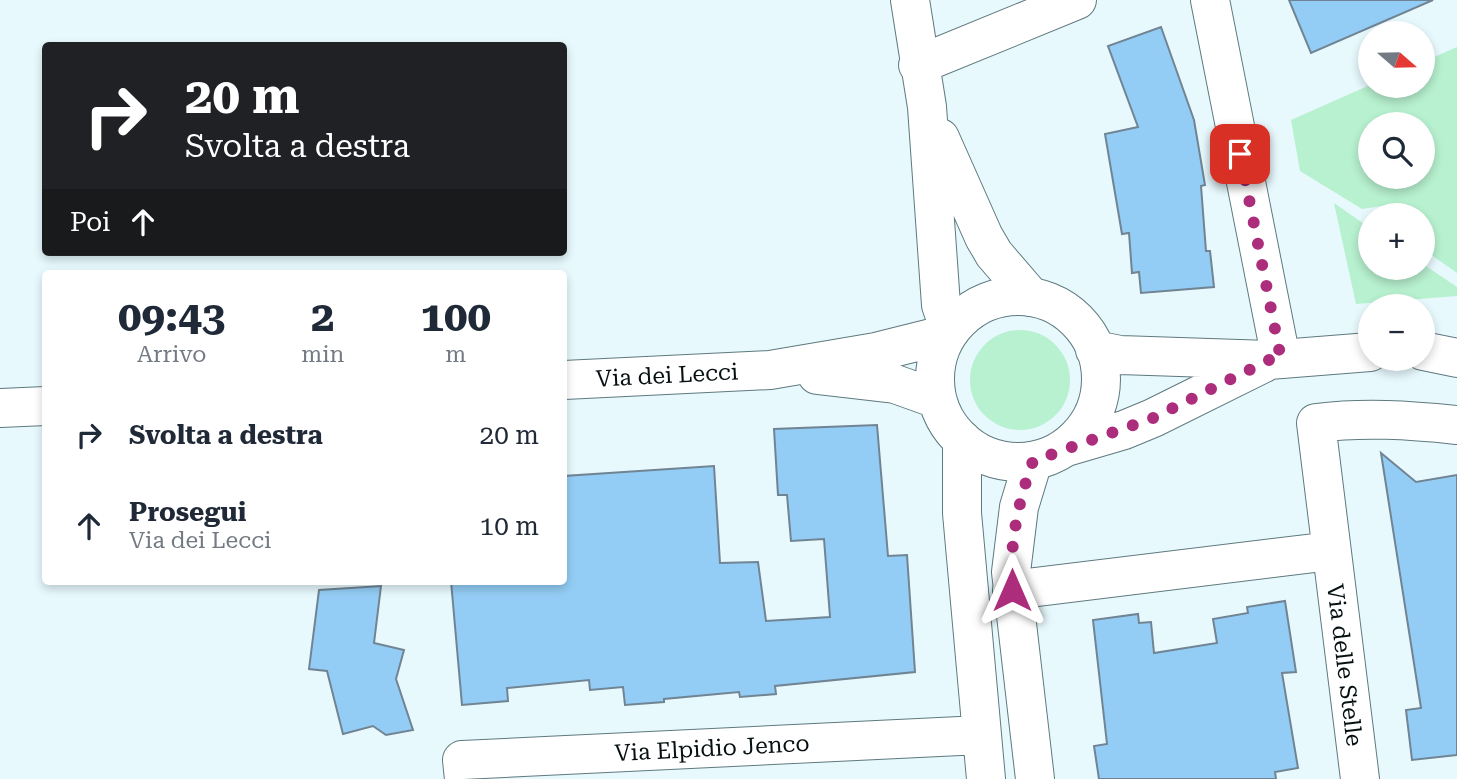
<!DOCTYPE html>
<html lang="it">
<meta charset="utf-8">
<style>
:root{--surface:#fff;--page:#f6f6f7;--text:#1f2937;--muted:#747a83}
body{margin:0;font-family:"Roboto Serif",serif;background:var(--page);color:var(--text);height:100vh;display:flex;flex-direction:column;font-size:26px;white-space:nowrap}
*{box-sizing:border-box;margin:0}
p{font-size:23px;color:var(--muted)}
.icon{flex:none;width:38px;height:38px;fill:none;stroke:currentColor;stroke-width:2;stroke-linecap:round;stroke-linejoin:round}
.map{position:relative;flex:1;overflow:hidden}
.side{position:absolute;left:42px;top:270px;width:525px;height:315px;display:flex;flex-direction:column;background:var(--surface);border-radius:7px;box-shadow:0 4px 10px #0003}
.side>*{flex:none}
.top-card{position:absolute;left:42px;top:42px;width:525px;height:214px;border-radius:7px;box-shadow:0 4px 10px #0003;background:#202124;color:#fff;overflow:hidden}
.needle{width:46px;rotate:110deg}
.controls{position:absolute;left:1358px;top:21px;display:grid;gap:14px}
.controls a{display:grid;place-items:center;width:77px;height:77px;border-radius:50%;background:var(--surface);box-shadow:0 4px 10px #0003;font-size:35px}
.pin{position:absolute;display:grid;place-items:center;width:60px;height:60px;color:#fff;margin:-30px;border-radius:14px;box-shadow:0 4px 10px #0006}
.me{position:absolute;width:77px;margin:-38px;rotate:0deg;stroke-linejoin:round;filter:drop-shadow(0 0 5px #0008)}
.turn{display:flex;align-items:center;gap:24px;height:147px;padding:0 28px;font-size:32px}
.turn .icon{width:91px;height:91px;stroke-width:2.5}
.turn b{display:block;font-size:49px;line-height:60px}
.then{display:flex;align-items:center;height:66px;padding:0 28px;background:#0003;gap:14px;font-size:26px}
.eta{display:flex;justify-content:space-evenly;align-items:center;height:119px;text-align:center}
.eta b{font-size:42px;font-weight:700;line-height:49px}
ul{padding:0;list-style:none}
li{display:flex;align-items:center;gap:21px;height:91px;padding:0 28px}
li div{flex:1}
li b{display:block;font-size:26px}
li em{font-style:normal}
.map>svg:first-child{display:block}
.green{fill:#b7f1cf;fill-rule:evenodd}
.building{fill:#93cdf5;stroke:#708493;stroke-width:2}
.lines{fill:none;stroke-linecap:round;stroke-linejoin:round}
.street-casing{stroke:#5e797f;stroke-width:40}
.secondary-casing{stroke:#5e797f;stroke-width:40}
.street{stroke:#fff;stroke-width:38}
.secondary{stroke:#fff;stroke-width:38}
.route{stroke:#ac2d7b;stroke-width:12;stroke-dasharray:0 21.6}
.labels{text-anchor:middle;stroke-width:6;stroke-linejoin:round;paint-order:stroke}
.street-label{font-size:23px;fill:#060f11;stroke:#fff}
</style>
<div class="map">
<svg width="1457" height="779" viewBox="0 0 1457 779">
<rect width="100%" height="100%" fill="#e7f9fd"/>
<path class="green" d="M1457 47V273L1423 249V215H1405L1401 203 1362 209 1300 171 1291 120 1370 85 1423 86V62ZM1370 124H1423V177H1370Z
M1334 203 1370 228V268H1423V264L1457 287V296L1356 304Z
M970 380a50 50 0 1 1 100 0a50 50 0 1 1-100 0Z"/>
<path class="building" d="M1289 0H1433L1311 53Z
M1161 27 1194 120 1205 185 1201 186 1206 251H1210L1214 287 1141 293 1139 272 1132 273 1129 233 1122 234 1105 134 1138 127 1108 46Z
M877 425 888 556 907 555 915 672 775 686 776 694 740 697 739 692 664 699V702L625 705 623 687 590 690 589 680 507 688 508 701 462 705 451 581H564V476L714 466 720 563 758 562 766 621 830 617 824 539 791 541 787 495H778L774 429Z
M1381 453 1416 482 1457 475V755L1412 760 1406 710 1421 708Z
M381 586 374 643 404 650 396 679 413 730 386 735 373 726 343 734 327 671 309 669 319 590Z
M1285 601 1296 672 1282 673 1298 768 1275 772 1276 779H1099L1094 746 1107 744 1093 620 1138 614 1139 623 1151 622 1154 653 1217 643 1213 619 1248 613 1247 607Z"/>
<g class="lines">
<g class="street-casing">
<path id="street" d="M910 0 927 107 941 305 950 331
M1210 0 1281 359
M918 65 1077 0
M940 138 984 237 994 254 1031 297
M962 440V513L986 779
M1033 461 1019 507 1011 572 1035 779
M1012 590 1331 551
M464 779 462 760 981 735
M1360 779 1316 423C1364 417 1409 420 1457 425"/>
</g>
<g class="secondary-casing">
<path id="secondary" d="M935 379a83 83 0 1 1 166 0a83 83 0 1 1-166 0Z
M1095 350 1120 355 1269 360 1370 352
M1423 351 1457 358
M817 375 895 384 937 399
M564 380 770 370 876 352 948 334
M0 408 46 406
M1066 447 1124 430 1153 418 1264 363"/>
</g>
<use href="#street" class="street"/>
<use href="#secondary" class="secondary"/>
</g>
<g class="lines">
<path class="route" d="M1012 590C1009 546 1018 502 1033 461L1153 418 1269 360 1281 359 1240 154"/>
</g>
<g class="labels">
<g class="street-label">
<text transform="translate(667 375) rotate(-3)" y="8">Via dei Lecci</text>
<text transform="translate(1345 665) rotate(83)" y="8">Via delle Stelle</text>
<text transform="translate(712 748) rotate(-3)" y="8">Via Elpidio Jenco</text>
</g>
</g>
</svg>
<div class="controls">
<a><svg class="needle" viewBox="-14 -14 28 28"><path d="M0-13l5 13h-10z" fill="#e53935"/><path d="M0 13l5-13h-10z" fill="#747a83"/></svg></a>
<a><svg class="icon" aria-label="search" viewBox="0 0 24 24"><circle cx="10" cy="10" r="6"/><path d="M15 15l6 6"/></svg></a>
<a>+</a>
<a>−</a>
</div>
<div class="pin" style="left:1240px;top:154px;background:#d93025"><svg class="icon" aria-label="arrive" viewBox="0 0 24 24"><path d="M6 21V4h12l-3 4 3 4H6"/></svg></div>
<svg class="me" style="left:1012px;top:590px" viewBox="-20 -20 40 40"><path d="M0-17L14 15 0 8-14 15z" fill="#ac2d7b" stroke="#fff" stroke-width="4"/></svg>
<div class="top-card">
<div class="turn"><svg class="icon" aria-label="right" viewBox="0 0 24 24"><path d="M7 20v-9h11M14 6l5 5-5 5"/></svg><div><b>20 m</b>Svolta a destra</div></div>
<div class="then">Poi<svg class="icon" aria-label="ahead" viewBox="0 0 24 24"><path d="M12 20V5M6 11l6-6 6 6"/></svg></div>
</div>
<section class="side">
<div class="eta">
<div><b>09:43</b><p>Arrivo</p></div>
<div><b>2</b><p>min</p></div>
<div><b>100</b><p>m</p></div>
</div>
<ul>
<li><svg class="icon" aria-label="right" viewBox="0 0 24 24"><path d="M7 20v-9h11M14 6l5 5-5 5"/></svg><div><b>Svolta a destra</b></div><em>20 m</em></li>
<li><svg class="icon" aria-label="ahead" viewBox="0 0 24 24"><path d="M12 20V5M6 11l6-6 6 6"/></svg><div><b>Prosegui</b><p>Via dei Lecci</p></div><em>10 m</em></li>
</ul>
</section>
</div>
